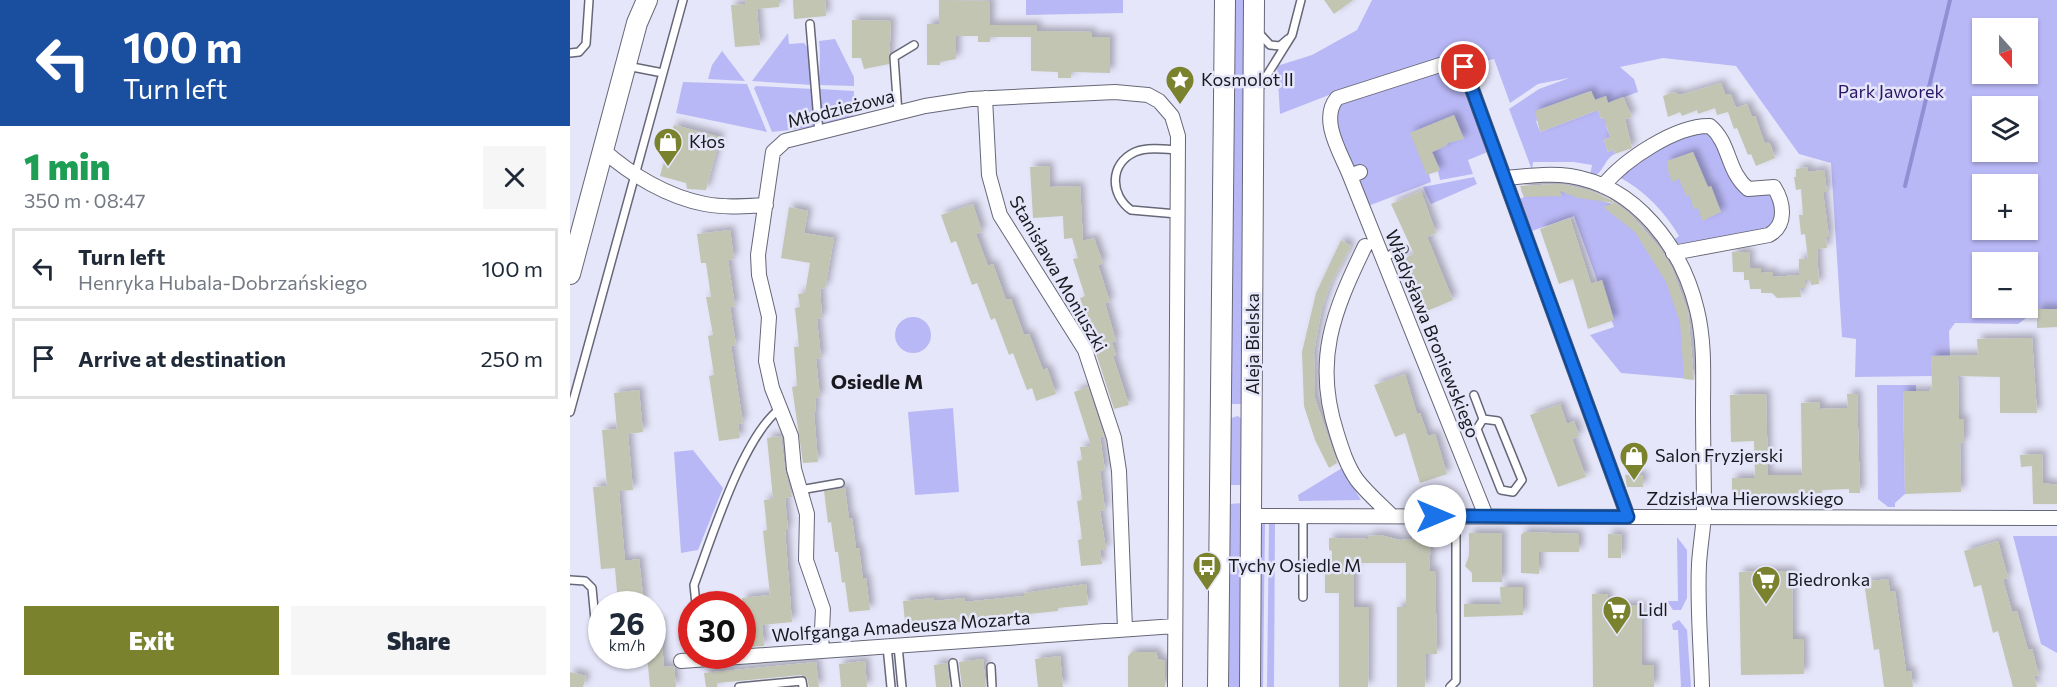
<!DOCTYPE html>
<meta charset="utf-8">
<style>
:root{--surface:#fff;--page:#f6f6f7;--text:#1f2937;--muted:#747a83;--line:#e0e1e3;--accent:#7a822e}
body{margin:0;font-family:Commissioner,sans-serif;background:var(--page);color:var(--text);height:100vh;display:flex;flex-direction:column;font-size:22px;white-space:nowrap}
*{box-sizing:border-box;margin:0}
p{font-size:20px;color:var(--muted)}
.icon{flex:none;width:33px;height:33px;fill:none;stroke:currentColor;stroke-width:2;stroke-linecap:round;stroke-linejoin:round}
.map{position:relative;flex:1;overflow:hidden}
.sheet{display:flex;flex-direction:column;background:var(--surface);width:570px}
.sheet>*{flex:none}
.top-card{background:#1a4fa0;color:#fff;overflow:hidden}
.needle{width:39px;rotate:159deg}
.tools{position:absolute;left:1402px;top:18px;display:grid;gap:12px}
.tools a{display:grid;place-items:center;width:66px;height:66px;border-radius:0px;background:var(--surface);box-shadow:0 2px 4px #0004;font-size:30px}
.speed{position:absolute;left:18px;top:591px;display:flex;gap:12px;font-size:30px;font-weight:700;text-align:center}
.speed>*{display:grid;place-content:center;width:78px;height:78px;border-radius:50%;background:var(--surface);box-shadow:0 2px 4px #0004;line-height:1}
.speed small{font-size:15px;font-weight:400}
.speed .limit{border:9px solid #d22;background:#fff;color:#111}
.pin{position:absolute;display:grid;place-items:center;width:51px;height:51px;color:#fff;margin:-26px;border:3px solid #fff;border-radius:50%;box-shadow:0 2px 6px #0007}
.me{position:absolute;width:66px;margin:-33px;rotate:90deg;stroke-linejoin:round;filter:drop-shadow(0 0 4px #0008)}
.turn{display:flex;align-items:center;gap:21px;height:126px;padding:0 24px;font-size:27px}
.turn .icon{width:78px;height:78px;stroke-width:2.5}
.turn b{display:block;font-size:42px;line-height:51px}
.round{display:grid;place-items:center;flex:none;width:63px;height:63px;border-radius:0px;background:var(--page)}
.summary{display:flex;align-items:center;justify-content:space-between;height:102px;padding:0 24px}
h1{font-size:36px;font-weight:800;line-height:45px;color:#1e9e55}
.button{display:flex;gap:12px;margin-top:auto;padding:12px 24px}
.button a{flex:1;height:69px;border-radius:0px;background:var(--accent);color:#fff;font-size:24px;font-weight:800;line-height:69px;text-align:center}
.button a+a{background:var(--page);color:var(--text)}
ul{padding:0;list-style:none}
li{display:flex;align-items:center;gap:18px;height:81px;margin:0 12px 9px;padding:0 12px;border:3px solid var(--line);border-radius:0px}
li div{flex:1}
li b{display:block;font-size:22px}
li em{font-style:normal}
main{display:flex;flex:1;min-height:0}
.map>svg:first-child{display:block}
.green{fill:#b9b8f6;fill-rule:evenodd}
.lines{fill:none;stroke-linecap:round;stroke-linejoin:round}
.stream{stroke:#918fd3;stroke-width:4}
.building{fill:#c2c5b2;filter:url(#shadow)}
.lane-casing{stroke:#666777;stroke-width:10}
.street-casing{stroke:#666777;stroke-width:16}
.secondary-casing{stroke:#666777;stroke-width:22}
.lane{stroke:#fff;stroke-width:7}
.street{stroke:#fff;stroke-width:14}
.secondary{stroke:#fff;stroke-width:20}
.route-casing{stroke:#114b97;stroke-width:15}
.route{stroke:#1a73e8;stroke-width:10}
.labels{text-anchor:middle;stroke-width:5;stroke-linejoin:round;paint-order:stroke}
.poi-label{font-size:18px;fill:#19191f;stroke:#e6e6fa;text-anchor:start}
.park-label{font-size:18px;fill:#281565;stroke:#e6e6fa}
.street-label{font-size:18px;fill:#19191f;stroke:#e6e6fa}
.neighbourhood-label{font-size:20px;font-weight:bold;fill:#19191f;stroke:#e6e6fa}
</style>
<main>
<section class="sheet">
<div class="top-card">
<div class="turn"><svg class="icon" aria-label="left" viewBox="0 0 24 24"><path d="M17 20v-9H6M10 6l-5 5 5 5"/></svg><div><b>100 m</b>Turn left</div></div>
</div>
<div class="summary"><div><h1>1 min</h1><p>350 m · 08:47</p></div><a class="round"><svg class="icon" aria-label="close" viewBox="0 0 24 24"><path d="M6 6l12 12M18 6L6 18"/></svg></a></div>
<ul>
<li><svg class="icon" aria-label="left" viewBox="0 0 24 24"><path d="M17 20v-9H6M10 6l-5 5 5 5"/></svg><div><b>Turn left</b><p>Henryka Hubala-Dobrzańskiego</p></div><em>100 m</em></li>
<li><svg class="icon" aria-label="arrive" viewBox="0 0 24 24"><path d="M6 21V4h12l-3 4 3 4H6"/></svg><div><b>Arrive at destination</b></div><em>250 m</em></li>
</ul>
<div class="button"><a>Exit</a><a>Share</a></div>
</section>
<div class="map">
<svg width="1487" height="687" viewBox="0 0 1487 687">
<defs>
<filter id="shadow"><feDropShadow dx="4.5" dy="-4.5" stdDeviation="3" flood-color="#0004"/></filter>
</defs>
<rect width="100%" height="100%" fill="#e6e6fa"/>
<path class="green" d="M456 0H553V13L456 15Z
M663 0H679L675 404H659Z
M802 0H1487V309L1467 310 1448 324 1385 323 1379 331 1380 356H1361L1362 376 1285 377 1286 339 1272 337 1261 163 1229 154 1166 66 1093 58 1050 67 1064 79 1068 92 1038 103 1025 100 1021 91 993 101 994 104 966 121 970 132 1028 110 1031 119 1042 115 1044 121 1036 125 1040 137 1034 140 1038 152 1044 150 1045 154C1034 159 1034 172 1024 176L1020 175 1022 165 1004 162H963L962 170 939 109 969 89 999 78 968 84 940 103 924 59 772 90 710 114 707 66 742 55 787 30ZM1413 28H1458V74H1413ZM1413 106H1458V152H1413ZM1413 184H1458V230H1413ZM1413 262H1458V308H1413Z
M218 33 219 44 234 43 239 50 242 85 182 81Z
M265 39 284 77V86L249 85C249 70 251 56 249 41Z
M152 51 175 81 138 79 142 65Z
M878 69 891 76 920 151 898 160 903 174 870 180 868 171 859 174 861 182 798 206 763 125 768 103Z
M113 82 177 84 197 132 106 113Z
M186 86 243 89 246 127 202 132 184 88Z
M250 89 284 91 283 117 252 127Z
M1130 129C1160 137 1148 189 1180 194 1186 195 1193 194 1199 194L1204 202 1207 219 1192 232 1108 244 1102 241 1109 236C1094 211 1075 191 1049 177L1068 156Z
M904 177 907 184 861 204 853 187Z
M966 188 1006 192 1044 205 1070 226 1110 298 1121 379 1051 373 1020 335 1044 327 1004 216 962 231 950 199 954 197 951 190Z
M325 335a18 18 0 1 1 36 0a18 18 0 1 1-36 0Z
M1307 385H1346V391H1333L1335 494 1325 503V507H1318L1308 499Z
M383 408 389 492 345 495 338 412Z
M668 416 673 420 674 485H656L657 424 661 418Z
M123 450 153 488 128 550 111 553 104 452Z
M772 468 791 500 729 501 728 495Z
M674 503 672 687H656L658 504Z
M699 522H705L704 687H697Z
M695 523 693 687H686L690 526Z
M1443 536H1487V653L1471 644Z
M1107 537 1117 550V598L1111 610H1103L1097 601H1108Z
M1109 620 1117 630 1121 687H1111L1108 630H1103L1102 624Z"/>
<g class="lines">
<path class="stream" d="M1335 186 1380 0"/>
</g>
<path class="building" d="M175 0H209V7L187 9 190 45 165 47 161 5 176 4Z
M223 0H255L256 16 224 19Z
M369 0 420 1V25H467V31L522 32V37H540V73L502 72 501 78H488V72L461 71V37H420V42H408V36H386V59L370 62V65H357V24H369Z
M754 0H783L764 14Z
M282 20 321 21 319 64 294 69 291 58H282Z
M1151 83 1155 94 1161 95 1166 108 1177 104 1182 117 1185 116 1195 144 1198 142 1201 146 1205 158 1186 166 1181 154 1178 155 1167 128 1164 129 1158 112 1147 115 1145 108 1128 114 1127 110 1112 116 1110 112 1098 117 1093 96 1104 92 1110 95Z
M1021 91 1025 100 1036 96 1038 103 1053 97 1062 117 1055 119 1062 148 1045 154 1044 150 1038 152 1034 140 1040 137 1034 118 1031 119 1028 110 970 132 965 111Z
M884 115 894 139 878 143 876 146 862 152 870 170 857 175 840 133Z
M104 125 150 137 136 190 117 189 116 183 90 176Z
M1123 152 1138 187 1141 186 1151 212 1132 221 1128 208 1124 209 1119 195 1116 196 1109 179 1102 182 1098 170 1097 161Z
M479 166 480 187 510 186 513 241 524 238 533 263 528 265 540 302 535 303 546 341 542 342 546 356H543L559 405 544 409 524 347 517 337 522 335 510 298 515 296 503 259 508 258 502 238 494 239 493 216 463 218 460 167Z
M1238 167V172L1254 170 1257 192H1253L1259 237H1256L1257 248 1247 249 1249 284 1241 285 1240 280H1235V288H1230L1231 297 1207 298 1202 293H1191V289H1180L1179 280H1174V272H1163L1162 252H1179L1180 268H1191V273L1203 272V277L1229 275V259H1238L1235 234 1231 235 1229 215H1233L1231 189 1226 190 1224 177H1226V169Z
M991 184 1021 191 1041 200 1059 213 1090 248 1102 268 1118 312 1124 380 1114 379 1110 322 1096 282 1065 232 1033 207 1045 203 1008 198 990 191 992 196 954 197 950 186Z
M851 191 866 233 857 237 883 300 857 311 833 259 844 254 821 204Z
M403 204 412 232 406 234 418 266 423 264 436 300 441 299 454 335 459 334 473 370 477 368 486 394 466 401 462 388 457 390 443 353 439 355 425 318 421 320 407 283 402 285 386 241 381 243 371 215Z
M219 207 238 211 234 233 264 238 255 289 250 288 252 318 247 319 251 358 246 359 250 397 245 398 246 412H244L248 462 233 463 222 387 227 386 224 347H229L225 308 230 307 228 294 235 293 240 263 211 258Z
M1000 218 1021 284 1032 280 1044 320 1018 329 1003 279 989 284 970 229Z
M160 230 164 259 158 260 165 306 160 307 166 345 161 346 173 423 168 424 170 438 149 441 139 376 144 375 138 336 143 335 136 297H141L136 263H131L127 234Z
M771 240 781 246 760 285 752 308 744 352 745 398 767 463 759 468 745 440 734 406 732 352 746 293Z
M1467 309H1487V327L1467 328Z
M1462 338 1467 413H1430V377L1388 376 1389 419H1394V443L1390 442 1391 492 1335 494 1333 391H1359L1362 388 1361 356 1408 355 1407 339Z
M835 374 847 414 850 413 858 436 865 434 877 474 850 483 835 433 825 437 804 385Z
M518 387 534 436 530 437 535 471H530L535 510 530 511 536 550H530L532 564 511 566 508 540 512 539 507 501 512 500 507 461 512 460 510 447 521 446 504 392Z
M69 390 73 432 58 434 63 490 49 491 55 561 69 559 74 604H48L45 568 31 569 23 487 37 486 32 430 47 429 44 393Z
M1196 394 1198 475H1232L1231 403 1250 402V409L1278 408 1277 394H1287L1290 493H1279V489L1252 490V493L1198 494 1199 501 1162 502V478H1185L1184 441 1161 442 1160 395Z
M990 404 997 424 1004 421 1009 436 1002 439 1016 477 988 487 960 415Z
M211 436 215 470 222 497 215 498 218 530H215L222 622 192 625 194 646 175 647 172 598 200 595 193 531 197 530 194 500 203 499 197 438Z
M1472 454 1473 483 1487 485V504H1463L1462 466 1451 467 1450 455Z
M1055 475H1073V487H1057Z
M275 488 279 519 282 518 286 548H289L293 579 296 578 300 610 279 612 275 582 272 583 268 552H265L261 522 258 523 254 491Z
M954 532 1009 534V552H969V574L951 573V535Z
M899 533H932V582H902V573L895 566 899 556Z
M1038 534 1052 535 1051 558H1038Z
M810 535 830 540 861 539 859 571H865L867 654H856L855 687H827V607H836V563H784V607H799L798 687H769V593H755V571H761L762 551 759 550V538L798 539V536Z
M1428 541 1438 578 1433 579 1442 612 1447 611 1458 650 1462 649 1469 675 1464 676 1467 687H1443L1428 631 1423 633 1411 585 1404 587 1394 551Z
M1222 571 1223 639H1233L1234 674 1171 675 1169 572Z
M1318 579 1320 592 1325 591 1336 671H1341L1343 687H1314L1309 649 1304 650 1294 582Z
M516 584 518 605 488 608V611L458 614V617L424 621 365 623V619L335 622 333 601 364 598V601L395 598 394 602 454 596V593Z
M930 587H953V615L894 617V604H931Z
M1022 594H1038V605H1071L1072 665H1084V687H1023Z
M82 621H90L94 667 104 666 106 687H80L77 656H82Z
M562 652H586L588 659 595 661V687H558V656Z
M490 656 493 687H468L465 659Z
M413 659 416 687H392L389 662Z
M295 661 297 687H271L269 664Z
M246 662 249 687H239L237 678 231 675 147 683V687H136L134 673Z
M377 663 380 687H366L364 665Z
M0 672 16 676 13 687H0Z"/>
<g class="lines">
<g class="lane-casing">
<path id="lane" d="M240 24 249 133
M689 33 700 45 710 46 718 39
M0 53 9 52 16 44 19 0
M57 66 93 73
M689 88 722 35 731 0
M328 113 324 57 344 45
M607 214 561 210C540 195 539 164 565 152 577 147 594 149 607 150
M812 258 834 249
M904 395 913 419 907 429 931 490 943 492 952 480 928 421 913 419
M0 412 113 0
M230 490 270 483
M733 516V597
M0 580 15 581 22 588 27 641
M126 604 124 585C141 540 173 435 211 408
M317 646 321 687
M328 646 332 687
M383 663 386 687
M421 667 422 687
M169 687 232 681 233 687
M880 687 886 681V516"/>
</g>
<g class="street-casing">
<path id="street" d="M415 98 419 175 430 215 515 350 544 438 549 471 555 629
M33 150C61 175 98 197 135 204 155 208 176 206 196 205
M790 172 780 176 916 516
M780 176C771 153 749 120 767 98L870 65 885 63 894 67 1058 517
M936 178C958 176 978 173 1000 176 1066 186 1112 247 1127 310 1135 343 1133 376 1133 409 1133 444 1134 479 1134 514 1133 531 1130 547 1129 564 1127 605 1131 646 1132 687
M1033 186C1054 160 1106 125 1140 126 1161 144 1156 170 1178 189L1204 187C1214 203 1217 225 1199 235L1103 253
M795 246C763 312 743 361 767 434 772 450 777 466 787 480 797 493 810 504 822 516
M683 516 1487 518
M251 650 253 609 236 560 237 514 224 469 221 436 202 388 196 361 199 317 189 275 188 255 203 152 215 141 355 106 401 99 545 92 578 95 589 101 602 116 608 136 605 687
M111 661 605 626"/>
</g>
<g class="secondary-casing">
<path id="secondary" d="M0 274 67 23 77 0
M648 687 655 0
M680 687 684 0"/>
</g>
<use href="#lane" class="lane"/>
<use href="#street" class="street"/>
<use href="#secondary" class="secondary"/>
</g>
<g class="lines">
<g class="route-casing">
<path id="route" d="M865 516 1058 517 894 67"/>
</g>
<use href="#route" class="route"/>
</g>
<defs>
<g id="sight-pin" transform="scale(1.5)"><path d="M0 17L-7.5 6A9.5 9.5 0 1 1 7.5 6Z" fill="#7a822e" stroke="#e6e6fa"/><path d="M0-6L1.8-2.2L6-1.7L2.9 1.2L3.7 5.4L0 3.3L-3.7 5.4L-2.9 1.2L-6-1.7L-1.8-2.2Z" fill="#fff"/></g>
<g id="shop-pin" transform="scale(1.5)"><path d="M0 17L-7.5 6A9.5 9.5 0 1 1 7.5 6Z" fill="#7a822e" stroke="#e6e6fa"/><path d="M-5-2.5h2.3a2.7 3.5 0 0 1 5.4 0H5L5.5 6h-11ZM-1.5-2.5h3a1.5 2.3 0 0 0-3 0Z" fill="#fff"/></g>
<g id="bus-pin" transform="scale(1.5)"><path d="M0 17L-7.5 6A9.5 9.5 0 1 1 7.5 6Z" fill="#7a822e" stroke="#e6e6fa"/><path d="M-5-6H5V4H4V6H2V4H-2V6H-4V4H-5ZM-3.5-4V0h7V-4ZM-3.5 1.2v1.5H-2V1.2ZM2 1.2v1.5H3.5V1.2Z" fill="#fff"/></g>
<g id="supermarket-pin" transform="scale(1.5)"><path d="M0 17L-7.5 6A9.5 9.5 0 1 1 7.5 6Z" fill="#7a822e" stroke="#e6e6fa"/><path d="M-6-5.5h2.5l.6 2H6L4.5 2H-2.5L-4.4-4H-6ZM-1.5 3.2a1.3 1.3 0 1 0 .1 0ZM3 3.2a1.3 1.3 0 1 0 .1 0Z" fill="#fff"/></g>
</defs>
<g fill-rule="evenodd">
<use href="#sight-pin" x="610" y="80"/>
<use href="#shop-pin" x="98" y="142"/>
<use href="#shop-pin" x="1064" y="456"/>
<use href="#bus-pin" x="637" y="566"/>
<use href="#supermarket-pin" x="1196" y="580"/>
<use href="#supermarket-pin" x="1047" y="610"/>
</g>
<g class="labels">
<g class="poi-label">
<text x="631" y="86">Kosmolot II</text>
<text x="119" y="148">Kłos</text>
<text x="1085" y="462">Salon Fryzjerski</text>
<text x="658" y="572">Tychy Osiedle M</text>
<text x="1217" y="586">Biedronka</text>
<text x="1068" y="616">Lidl</text>
</g>
<g class="park-label">
<text x="1321" y="98">Park Jaworek</text>
</g>
<g class="street-label">
<text transform="translate(271 109) rotate(-14)" y="6">Młodzieżowa</text>
<text transform="translate(488 274) rotate(60)" y="6">Stanisława Moniuszki</text>
<text transform="translate(862 334) rotate(68)" y="6">Władysława Broniewskiego</text>
<text transform="translate(683 344) rotate(-90)" y="6">Aleja Bielska</text>
<text x="1175" y="505">Zdzisława Hierowskiego</text>
<text transform="translate(331 627) rotate(-4)" y="6">Wolfganga Amadeusza Mozarta</text>
</g>
<g class="neighbourhood-label">
<text x="307" y="389">Osiedle M</text>
</g>
</g>
</svg>
<div class="tools">
<a><svg class="needle" viewBox="-14 -14 28 28"><path d="M0-13l5 13h-10z" fill="#e53935"/><path d="M0 13l5-13h-10z" fill="#747a83"/></svg></a>
<a><svg class="icon" aria-label="layers" viewBox="0 0 24 24"><path d="M12 4l9 5-9 5-9-5zM3 14l9 5 9-5"/></svg></a>
<a>+</a>
<a>−</a>
</div>
<div class="speed"><div>26<small>km/h</small></div><div class="limit">30</div></div>
<div class="pin" style="left:894px;top:67px;background:#d93025"><svg class="icon" aria-label="arrive" viewBox="0 0 24 24"><path d="M6 21V4h12l-3 4 3 4H6"/></svg></div>
<svg class="me" style="left:865px;top:516px" viewBox="-20 -20 40 40"><circle r="19" fill="#fff"/><path d="M0-13L10 11 0 6-10 11z" fill="#1a73e8"/></svg>
</div>
</main>
